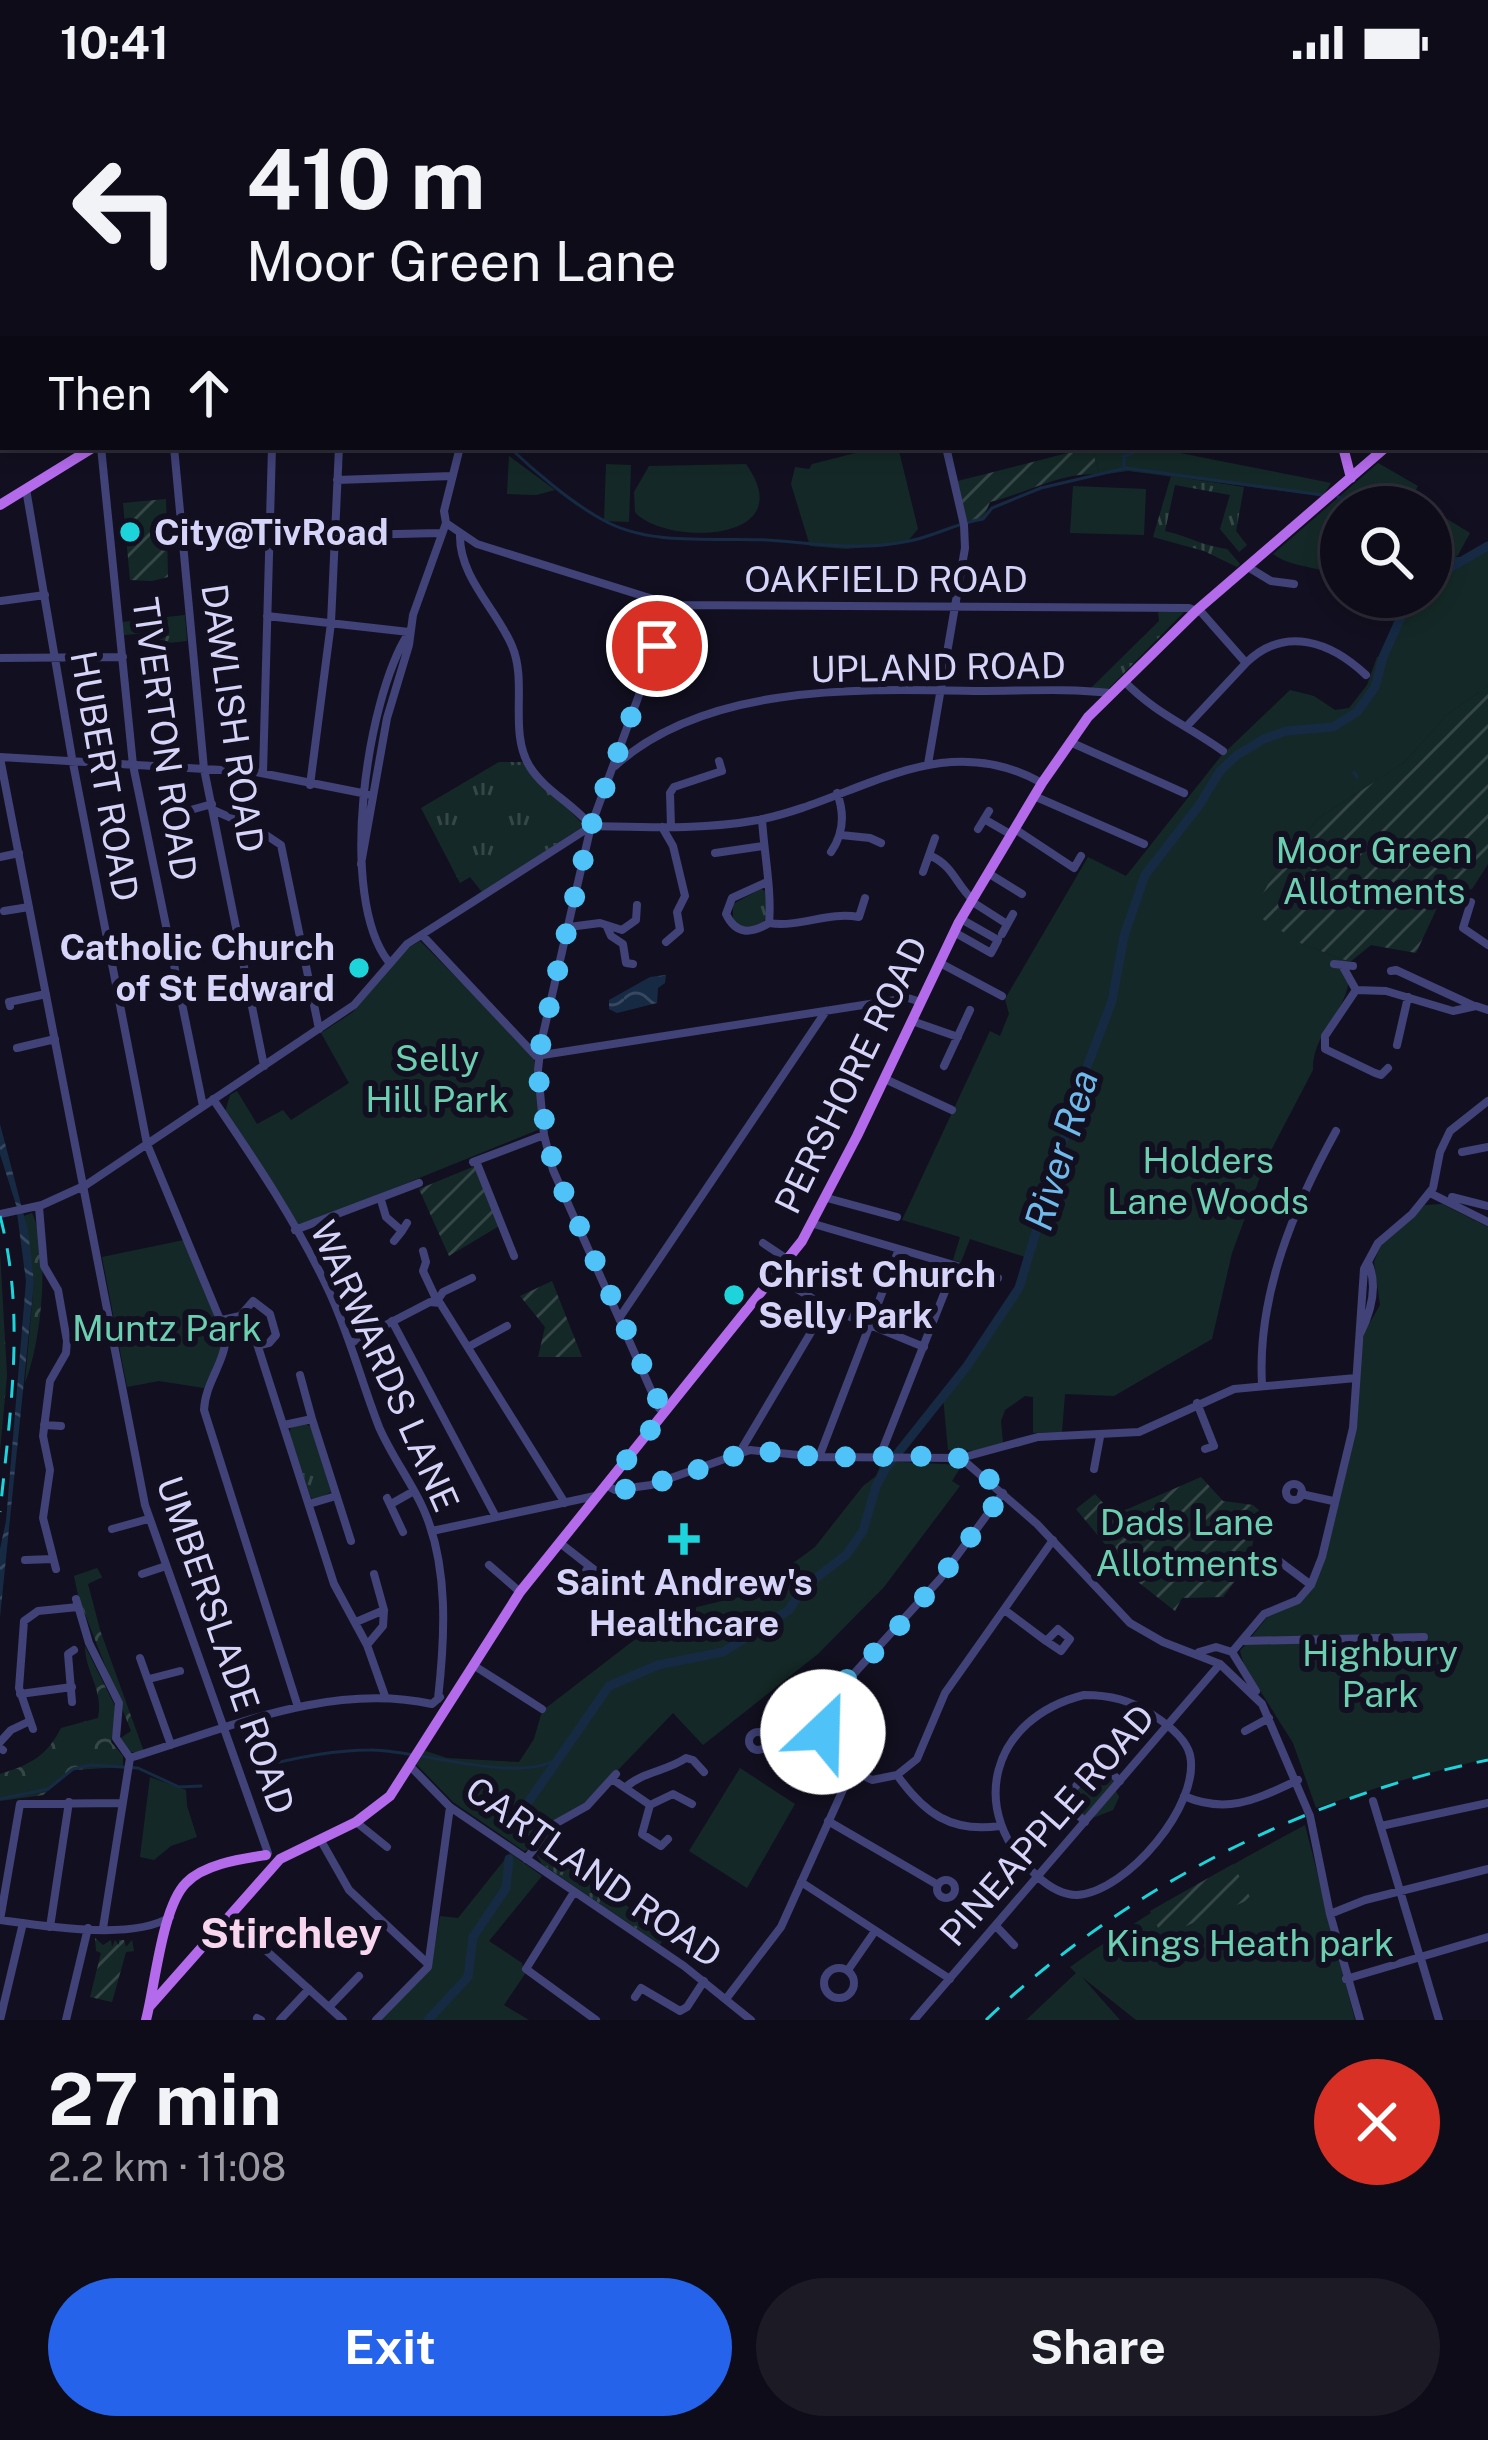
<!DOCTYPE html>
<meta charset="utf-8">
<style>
:root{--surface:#0e0c18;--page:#1c1a25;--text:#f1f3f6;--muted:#9b9ba2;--line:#2e2c37;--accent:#2563eb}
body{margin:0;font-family:"Public Sans",sans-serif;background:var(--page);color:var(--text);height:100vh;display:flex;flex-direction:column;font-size:45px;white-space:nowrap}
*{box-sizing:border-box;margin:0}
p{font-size:39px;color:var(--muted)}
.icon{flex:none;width:66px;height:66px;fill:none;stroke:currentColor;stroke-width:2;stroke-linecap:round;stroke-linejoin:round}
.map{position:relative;height:1936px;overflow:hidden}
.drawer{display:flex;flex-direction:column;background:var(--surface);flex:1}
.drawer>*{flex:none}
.top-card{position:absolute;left:0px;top:0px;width:1488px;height:366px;box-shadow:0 6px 18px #0003,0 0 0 3px var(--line);background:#0e0c18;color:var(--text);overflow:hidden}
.fabs{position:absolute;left:1320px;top:402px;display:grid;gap:24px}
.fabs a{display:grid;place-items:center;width:132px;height:132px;border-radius:50%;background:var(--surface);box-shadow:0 6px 18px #0003,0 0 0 3px var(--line);font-size:60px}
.pin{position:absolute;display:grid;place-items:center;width:102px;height:102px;color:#fff;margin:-51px;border:6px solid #fff;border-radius:50%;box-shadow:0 3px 12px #0007}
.me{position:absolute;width:132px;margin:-66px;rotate:24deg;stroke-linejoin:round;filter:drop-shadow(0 0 9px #0008)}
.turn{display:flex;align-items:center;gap:42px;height:252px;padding:0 48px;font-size:54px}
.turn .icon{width:156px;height:156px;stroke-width:2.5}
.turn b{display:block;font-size:84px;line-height:102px}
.then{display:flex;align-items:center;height:114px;padding:0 48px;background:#0003;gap:24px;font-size:45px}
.round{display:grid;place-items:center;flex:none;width:126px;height:126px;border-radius:63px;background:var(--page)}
.headline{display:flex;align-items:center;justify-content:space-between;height:204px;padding:0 48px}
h1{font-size:72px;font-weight:700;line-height:90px}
.cta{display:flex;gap:24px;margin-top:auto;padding:24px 48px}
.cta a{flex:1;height:138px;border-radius:72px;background:var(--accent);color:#fff;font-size:48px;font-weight:700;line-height:138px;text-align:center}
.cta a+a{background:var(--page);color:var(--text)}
.status{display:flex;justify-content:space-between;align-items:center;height:84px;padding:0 60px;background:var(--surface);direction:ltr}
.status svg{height:33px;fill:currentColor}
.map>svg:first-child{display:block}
.grass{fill:url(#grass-tufts)}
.forest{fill:url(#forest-crowns)}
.park{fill:#142927}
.garden{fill:url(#garden-furrows)}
.water{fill:url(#water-waves)}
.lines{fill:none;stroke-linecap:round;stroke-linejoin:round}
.stream{stroke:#162a44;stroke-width:3}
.river{stroke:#162a44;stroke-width:9}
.minor{stroke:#414278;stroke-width:8}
.major{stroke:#b36aeb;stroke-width:10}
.highway{stroke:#e960a9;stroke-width:12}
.rail{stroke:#1ed4db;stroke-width:3;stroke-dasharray:18 15;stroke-linecap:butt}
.route{stroke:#4fc3f7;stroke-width:21;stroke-dasharray:0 37.8}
.poi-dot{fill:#1ed4db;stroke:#121020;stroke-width:4.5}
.labels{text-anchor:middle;stroke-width:12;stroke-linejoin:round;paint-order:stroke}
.poi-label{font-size:36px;font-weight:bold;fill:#d6d4f9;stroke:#121020;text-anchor:start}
.street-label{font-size:36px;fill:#d6d4f9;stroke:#121020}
.park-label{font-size:36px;fill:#6bcfb0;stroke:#121020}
.water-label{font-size:39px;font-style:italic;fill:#70baeb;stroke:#121020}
.quarter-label{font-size:42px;font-weight:bold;fill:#f9d6ef;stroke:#121020}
</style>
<div class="status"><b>10:41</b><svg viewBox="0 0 49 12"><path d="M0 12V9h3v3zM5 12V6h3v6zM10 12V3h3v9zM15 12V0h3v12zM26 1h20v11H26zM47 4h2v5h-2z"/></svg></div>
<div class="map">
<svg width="1488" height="1936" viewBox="0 0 1488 1936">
<defs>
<pattern id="grass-tufts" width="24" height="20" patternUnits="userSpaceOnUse" patternTransform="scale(3)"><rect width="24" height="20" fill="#142927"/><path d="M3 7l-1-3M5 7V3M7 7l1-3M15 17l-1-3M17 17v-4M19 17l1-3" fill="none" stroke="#354747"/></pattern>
<pattern id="forest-crowns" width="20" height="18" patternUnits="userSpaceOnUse" patternTransform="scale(3)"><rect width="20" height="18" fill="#142927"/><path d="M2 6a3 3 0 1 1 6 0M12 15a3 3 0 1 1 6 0" fill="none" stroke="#354747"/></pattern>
<pattern id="garden-furrows" width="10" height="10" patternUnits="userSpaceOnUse" patternTransform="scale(3)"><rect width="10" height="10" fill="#142927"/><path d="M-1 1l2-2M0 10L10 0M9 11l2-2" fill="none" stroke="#354747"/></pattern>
<pattern id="water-waves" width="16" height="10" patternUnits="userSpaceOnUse" patternTransform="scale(3)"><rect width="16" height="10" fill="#162a44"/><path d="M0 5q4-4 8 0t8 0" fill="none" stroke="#374860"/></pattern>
</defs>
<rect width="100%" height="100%" fill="#121020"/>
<path class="grass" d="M1171 392 1244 403 1236 447 1247 461 1239 468 1220 445 1230 411 1175 401 1165 447C1190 453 1200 461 1227 465L1240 480 1237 483 1204 467 1153 453Z
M1186 526 1108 605 1091 604 1159 537 1158 528Z
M185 531 187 557 158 560 156 548 124 551 122 538Z
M499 678H526L584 742 482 808 470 793 460 799 421 724Z
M761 805 768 809C770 822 768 836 757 844H742L733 837V820Z
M304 1339 311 1343 331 1408 315 1416 311 1414 289 1348 292 1342Z
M1096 1681 1119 1697 1115 1705 1119 1713 1113 1726 1085 1737 1064 1716Z
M541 1764 667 1849 660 1861 542 1780 537 1772Z"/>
<path class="forest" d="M509 372 555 406 536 411 507 410Z
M32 1129C51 1169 41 1258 25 1299L34 1198 24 1132Z
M0 1168 7 1291 0 1367Z
M97 1484 102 1493 88 1500 100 1546 144 1668H129L119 1655 131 1647 79 1515 74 1492Z
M85 1562 117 1626 111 1658 123 1672V1683L73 1686 43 1711 0 1717V1690C30 1681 47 1672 61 1644L98 1634C104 1606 85 1588 85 1562Z"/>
<path class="park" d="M879 363H898L918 445 907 458 847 465 810 462 791 400 795 383 809 385 812 380Z
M1091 363H1150L1331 399 1323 412 1128 387 1100 391Z
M1378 379 1418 402 1412 413 1428 423H1341V494C1320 481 1293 485 1273 470Z
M606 380 631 381 629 438 604 437Z
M746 380C803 460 664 462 635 428L634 408 649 382Z
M1073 402 1146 405 1144 451 1070 449Z
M1431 425 1470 449 1458 471 1431 492Z
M1488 467V602L1449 629 1405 678 1317 735 1271 794 1254 828 1302 860 1350 878C1352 932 1312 944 1313 986L1267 1074 1232 1169 1212 1255 1114 1312 1065 1310 1062 1348 1033 1349V1313L1025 1312 1005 1326 1001 1337 1003 1359 976 1367 948 1366 943 1313 1018 1204 1028 1174 970 1155 961 1178 953 1176 960 1153 902 1136 990 947 1000 952 1009 930 1005 915 1088 773 1126 792 1221 672 1290 606 1314 612 1335 626 1349 624 1367 601 1377 573H1386L1413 513H1431V500Z
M420 857 534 971 540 1045 298 1143 225 1028 230 1011 237 1007 257 1040 283 1026 291 1036 349 999 321 949 353 928 402 868Z
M1442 1120 1488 1143V1674L1395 1698 1316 1724 1293 1659 1244 1581 1240 1567 1269 1531 1312 1505 1348 1381 1360 1266 1365 1247 1380 1221 1374 1178 1381 1161 1425 1121Z
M184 1156 221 1241 220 1268 204 1304 159 1297 127 1303 102 1173Z
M882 1377 962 1381 952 1397 960 1402 884 1503 818 1570 703 1661 673 1629 588 1717 552 1738 530 1765 524 1767 453 1718 416 1680 423 1666 447 1674 519 1678 534 1655 542 1627 668 1530 751 1510 815 1463 863 1402 876 1392Z
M740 1684 795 1720 747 1804 689 1767Z
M150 1693 186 1706 187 1722 197 1753 171 1762 154 1776 140 1773Z
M1305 1741 1355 1936H1136L1082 1893 1120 1936H1026L1076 1889 1070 1883C1145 1829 1224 1785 1305 1741Z
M510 1769 542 1792 489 1857 522 1879 525 1890 504 1921 529 1936H380L431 1883 440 1832 458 1834Z"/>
<path class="garden" d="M1091 363 1100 391C1065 386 1025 410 990 418L983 435 966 437 954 398Z
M166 415 168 493 152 497 130 496 123 419Z
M1488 602V780L1472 805 1443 811 1416 869 1371 861 1350 878 1302 860 1253 829 1271 794 1317 735 1405 678 1449 629Z
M475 1082 499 1142 449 1172 419 1105Z
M552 1197 582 1273H538L545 1243 520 1212Z
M1201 1393 1223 1417 1253 1421 1261 1428 1247 1481 1223 1513 1182 1514 1175 1527 1133 1494 1076 1425 1095 1410 1114 1431Z
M1233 1780 1251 1815 1162 1852 1150 1827Z
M95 1854 103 1861 111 1856 112 1863 115 1856 119 1861V1856H124L126 1863 132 1856 134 1867 126 1868 112 1918 90 1913 101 1869 96 1867Z"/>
<path class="water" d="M666 891 665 899 658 904 657 919 617 929 609 925V916L650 893Z
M0 1040 28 1147 34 1198 0 1533V1465L6 1437 26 1197 16 1121 0 1070Z"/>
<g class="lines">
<path class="stream" d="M952 3 953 0
M509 363C534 387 573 420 603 436 651 463 715 453 767 456 814 459 857 467 904 458 932 454 955 439 983 435L992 424 1041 404 1126 384 1322 411
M1131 370 1138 363
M1124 383V372L1128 371
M1338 413 1361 423
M1431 464 1449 475 1468 474
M1354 688 1357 693
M252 1685C289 1675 332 1666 370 1666 415 1665 526 1703 561 1672
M0 1715 48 1705 73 1685 91 1681 138 1684 179 1703 201 1702"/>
<path class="river" d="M1431 495 1488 462
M511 1743 609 1602 658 1581 723 1568 789 1526 803 1504 846 1471 863 1447 876 1402 886 1384 967 1282 1019 1204 1082 996 1112 917 1124 852 1145 791 1200 720 1220 687 1237 671 1264 655 1286 647 1333 643 1357 628 1375 603 1383 573 1410 513
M428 1936 468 1893 473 1853 506 1804 509 1775"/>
<path class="minor" d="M677 3 680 0
M1483 3 1484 0
M1485 10 1488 12
M1485 115V122
M101 363 133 681 203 1022
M174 363 204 685 264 982
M337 396 452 392
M26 405 72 674 147 1060 226 1250C226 1278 205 1298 204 1326L298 1623
M446 439 477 460 672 521 1189 524 1202 529 1246 579C1285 541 1331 558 1366 591
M460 451C459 493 497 526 512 562 528 599 508 648 530 683 545 707 574 720 591 742
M269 453 440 449
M183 458 233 455
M1248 483 1271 497 1294 500
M1 517 45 511
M267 532 409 548
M0 574 123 573
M1124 597C1156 630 1187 641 1223 667
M1187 642 1246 579
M1070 658 1184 709
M0 673 256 688 372 711
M0 674 145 1421 268 1769
M928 680 965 464 964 441 946 363
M615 682C707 598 865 605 980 607 1023 607 1068 604 1110 609
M263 689 272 363
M310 701 331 539 339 363
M1034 712 1144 760
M213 726 257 745 281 761 319 945
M187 727 212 720
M762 735C764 768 772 808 769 839 800 844 828 827 859 833L865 814
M984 735 1010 750
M591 742C646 743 703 746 758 736 856 717 939 641 1042 699
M662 743 673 762 685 812 677 828 680 846 666 858
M671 743 670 709 674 703 722 687 719 677
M978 745 989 727
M1015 745 1074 784 1081 772
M841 751 870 754 881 759
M831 768C844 749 845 730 837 709
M715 769 763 762
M931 772C953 782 956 800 972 815
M0 773 19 769
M361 780 387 634 409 561 413 531 446 439 444 427 460 363
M923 788 935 754
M988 789 1022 810
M767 798 732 814 726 830C736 851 751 850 769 839
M971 817 1007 840
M1471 818 1463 844 1488 861
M4 827 29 823
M569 843 600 839 622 846 636 836 637 821
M607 843 611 852 623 860 626 879 633 880
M954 848 991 869 998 856 961 835
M1002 850 1013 830
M422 851 536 972 908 914 921 918
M388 877C338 812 366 616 408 550
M940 879 1002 912
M1334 880 1353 882
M1342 881 1356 906 1386 907 1453 927 1476 922 1488 926
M1391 887 1396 886 1474 922
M1356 906 1325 952V965L1375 989 1381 991 1388 984
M10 922 9 918 46 910
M912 937 958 953
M1397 961 1408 913
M17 964 55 955
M944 982 970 926
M885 995 952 1026
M213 1015C254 1075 297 1139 328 1205 349 1249 361 1297 379 1343 391 1371 410 1396 423 1424 449 1482 445 1553 438 1615
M1462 1068 1488 1063
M476 1077 514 1172
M473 1078 544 1051
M1430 1109 1488 1138
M1452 1113 1488 1122
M827 1114 897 1133
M381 1116 386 1133 402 1147 407 1139
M39 1123 44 1182 58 1206 67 1257 66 1269 50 1297 43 1352 50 1386 43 1434 56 1485
M0 1130 42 1121 86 1101 354 921 407 860 590 743
M814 1140 998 1194
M295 1146 419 1099
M394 1157 402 1147
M763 1159 787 1175
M423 1167 426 1178 423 1187 437 1217 443 1208 472 1194
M775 1191 826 1223 924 1263
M240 1232 253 1217 270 1230 276 1251 269 1259 258 1262
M620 1233 826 927
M222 1236 240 1232 251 1241 334 1500 367 1561 385 1612
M392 1237 496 1433
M1360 1250C1371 1228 1378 1201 1368 1178
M351 1259 430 1218 440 1219 565 1419
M468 1263 507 1242
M300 1291 312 1335
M1262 1300C1257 1211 1294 1123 1336 1047
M1197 1319 1214 1362 1205 1365
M664 1329 659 1324 553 1086 544 1051 538 986 541 959 591 742 672 521
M44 1341 61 1342
M284 1341 312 1335 351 1457
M741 1366 826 1223
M880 1372 955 1182
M819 1373 899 1165
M962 1375 1037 1440 1130 1539 1163 1558 1220 1580 1262 1620 1310 1732 1330 1830 1360 1936
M1094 1385 1100 1353
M1286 1408a8 8 0 1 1 16 0a8 8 0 1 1-16 0Z
M606 1401 615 1406 651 1401 750 1366 819 1373 961 1374 1038 1353 1139 1348 1234 1305 1356 1294
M1003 1409 940 1495 830 1616 823 1648 839 1680 872 1696 897 1691 917 1675 945 1609 1053 1456
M1301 1410 1333 1417
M387 1414 403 1448
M309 1420 336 1412
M391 1420 414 1407
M112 1445 148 1435
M432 1447 595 1412
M560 1459 606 1495
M25 1476 53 1475
M1279 1477 1311 1501
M489 1481 520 1508
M142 1490 163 1483
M374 1490 384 1526
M579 1498 589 1482
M76 1515 89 1559 119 1619 116 1654 130 1674
M1006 1527 1046 1557 1058 1545 1070 1555 1061 1567 1046 1557
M356 1538 384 1526 383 1542 367 1561
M1243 1557 1424 1553
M1199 1568 1216 1563 1232 1568 1256 1607
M1232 1568 1264 1530 1298 1516 1311 1501 1322 1473 1353 1344 1364 1185 1378 1159 1412 1130 1433 1104 1440 1068 1450 1047 1488 1017
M140 1574 171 1661
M473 1581 542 1625
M149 1595 180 1587
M20 1610 72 1603
M1084 1611C1110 1611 1131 1616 1153 1631 1167 1640 1186 1654 1190 1671 1201 1720 1127 1808 1077 1811 1061 1811 1048 1802 1037 1792 965 1727 991 1634 1084 1611Z
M72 1618 68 1570 74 1566
M33 1645 19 1604 24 1537 38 1527 78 1523
M1245 1647 1269 1634
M749 1657a9 9 0 1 1 18 0a9 9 0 1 1-18 0Z
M767 1656 823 1648
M0 1658 11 1646 30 1637
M0 1664 3 1666
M130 1674C228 1644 329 1598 432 1620L440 1613
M409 1681 450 1723 684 1882 751 1936
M897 1691C924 1729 951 1749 1000 1742
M612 1695 650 1721 642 1750 661 1762 668 1755
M626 1703C642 1688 667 1687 686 1674L693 1676 704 1688
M1184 1712C1228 1731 1257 1715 1298 1696
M1373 1717 1419 1870
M650 1721 673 1710 692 1720
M828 1737 938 1801
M356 1738 387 1763
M1085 1738 1064 1716 1095 1680H1101L1120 1697
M1381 1742 1488 1719
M320 1755 349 1806 427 1879
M526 1775 553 1741 587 1722 616 1690
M937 1805a9 9 0 1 1 18 0a9 9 0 1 1-18 0Z
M801 1798 950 1895
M574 1808 526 1885 596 1936
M1330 1830 1365 1816 1488 1785
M229 1833 343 1936
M0 1836 20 1720 122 1719
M0 1836C43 1842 133 1857 170 1833
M996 1842 1014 1861
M50 1843 69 1718
M103 1844 130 1674
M1421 1875 1439 1936
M824 1899a15 15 0 1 1 30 0a15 15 0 1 1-30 0Z
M848 1886 875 1847
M1346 1895 1488 1853
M635 1913 641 1904 680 1927 687 1923 704 1897
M726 1915 781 1843 851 1688
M329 1923 359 1892
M257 1934 261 1936
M0 1936 23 1839
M66 1936 88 1844
M280 1936 309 1905
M376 1936 428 1883 450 1723
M914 1936 1220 1580"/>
<path class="major" d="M1485 273 1488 270
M1343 363 1351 394
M0 421 94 363
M150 1922 280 1775 356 1738 390 1712 520 1508 802 1157 857 1052 959 838 1042 699 1088 633 1197 526 1386 363
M146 1936C155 1902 162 1823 186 1799 204 1780 241 1775 266 1771"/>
<path class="highway" d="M1485 48 1488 45
M0 154 3 155"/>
<path class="rail" d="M40 3 42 0
M0 88 3 82
M0 1132C26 1230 10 1329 0 1428
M986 1936C1123 1805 1302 1714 1488 1676"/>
</g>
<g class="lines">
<path class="route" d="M657 562 591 742 541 959 538 986 541 1018 554 1086 664 1329 617 1388 622 1406 676 1394 750 1366 819 1373 952 1372 969 1378 1004 1408 940 1495 887 1556 836 1606 824 1630 823 1648"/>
</g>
<g class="poi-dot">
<circle cx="130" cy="448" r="12"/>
<circle cx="359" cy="884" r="12"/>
<circle cx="734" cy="1211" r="12"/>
<path d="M678 1437h12v12h12v12h-12v12h-12v-12h-12v-12h12z"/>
</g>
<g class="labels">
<g class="poi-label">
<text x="154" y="461">City@TivRoad</text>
<text x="335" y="876" text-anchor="end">Catholic Church<tspan x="335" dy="41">of St Edward</tspan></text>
<text x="758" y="1203">Christ Church<tspan x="758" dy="41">Selly Park</tspan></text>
<text x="684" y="1511" text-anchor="middle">Saint Andrew's<tspan x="684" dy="41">Healthcare</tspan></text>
</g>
<g class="street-label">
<text x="886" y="508">OAKFIELD ROAD</text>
<text transform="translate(938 583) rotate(-1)" y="13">UPLAND ROAD</text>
<text transform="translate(233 634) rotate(82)" y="13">DAWLISH ROAD</text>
<text transform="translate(165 655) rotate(82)" y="13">TIVERTON ROAD</text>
<text transform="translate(105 692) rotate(80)" y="13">HUBERT ROAD</text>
<text transform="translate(851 991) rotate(-64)" y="13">PERSHORE ROAD</text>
<text transform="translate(385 1282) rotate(66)" y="13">WARWARDS LANE</text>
<text transform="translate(226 1561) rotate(71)" y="13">UMBERSLADE ROAD</text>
<text transform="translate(1047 1741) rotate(-49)" y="13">PINEAPPLE ROAD</text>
<text transform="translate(594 1788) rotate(35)" y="13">CARTLAND ROAD</text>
</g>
<g class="park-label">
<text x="1374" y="779">Moor Green<tspan x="1374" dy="41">Allotments</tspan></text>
<text x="437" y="987">Selly<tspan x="437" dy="41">Hill Park</tspan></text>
<text x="1208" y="1089">Holders<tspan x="1208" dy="41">Lane Woods</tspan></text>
<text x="167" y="1257">Muntz Park</text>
<text x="1187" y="1451">Dads Lane<tspan x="1187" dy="41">Allotments</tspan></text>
<text x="1380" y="1582">Highbury<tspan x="1380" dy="41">Park</tspan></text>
<text x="1250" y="1872">Kings Heath park</text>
</g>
<g class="water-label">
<text transform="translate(1061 1066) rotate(-73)" y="14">River Rea</text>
</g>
<g class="quarter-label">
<text x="291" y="1864">Stirchley</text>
</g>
</g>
</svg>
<div class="fabs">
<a><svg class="icon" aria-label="search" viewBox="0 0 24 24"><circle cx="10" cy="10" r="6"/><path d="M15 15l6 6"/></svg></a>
</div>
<div class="pin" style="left:657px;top:562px;background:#d93025"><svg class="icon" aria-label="arrive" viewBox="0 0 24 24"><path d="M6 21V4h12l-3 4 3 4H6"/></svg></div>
<svg class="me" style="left:823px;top:1648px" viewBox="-20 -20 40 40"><circle r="19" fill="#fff"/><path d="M0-13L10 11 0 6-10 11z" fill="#4fc3f7"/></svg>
<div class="top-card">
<div class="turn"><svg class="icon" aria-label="left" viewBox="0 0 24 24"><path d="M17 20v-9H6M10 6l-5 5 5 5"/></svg><div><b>410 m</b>Moor Green Lane</div></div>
<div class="then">Then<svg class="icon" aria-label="ahead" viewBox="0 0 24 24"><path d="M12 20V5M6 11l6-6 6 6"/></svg></div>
</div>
</div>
<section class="drawer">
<div class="headline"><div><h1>27 min</h1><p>2.2 km · 11:08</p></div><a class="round" style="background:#d93025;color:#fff"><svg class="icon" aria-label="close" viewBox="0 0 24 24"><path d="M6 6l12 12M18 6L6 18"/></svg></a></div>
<div class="cta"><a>Exit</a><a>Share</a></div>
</section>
